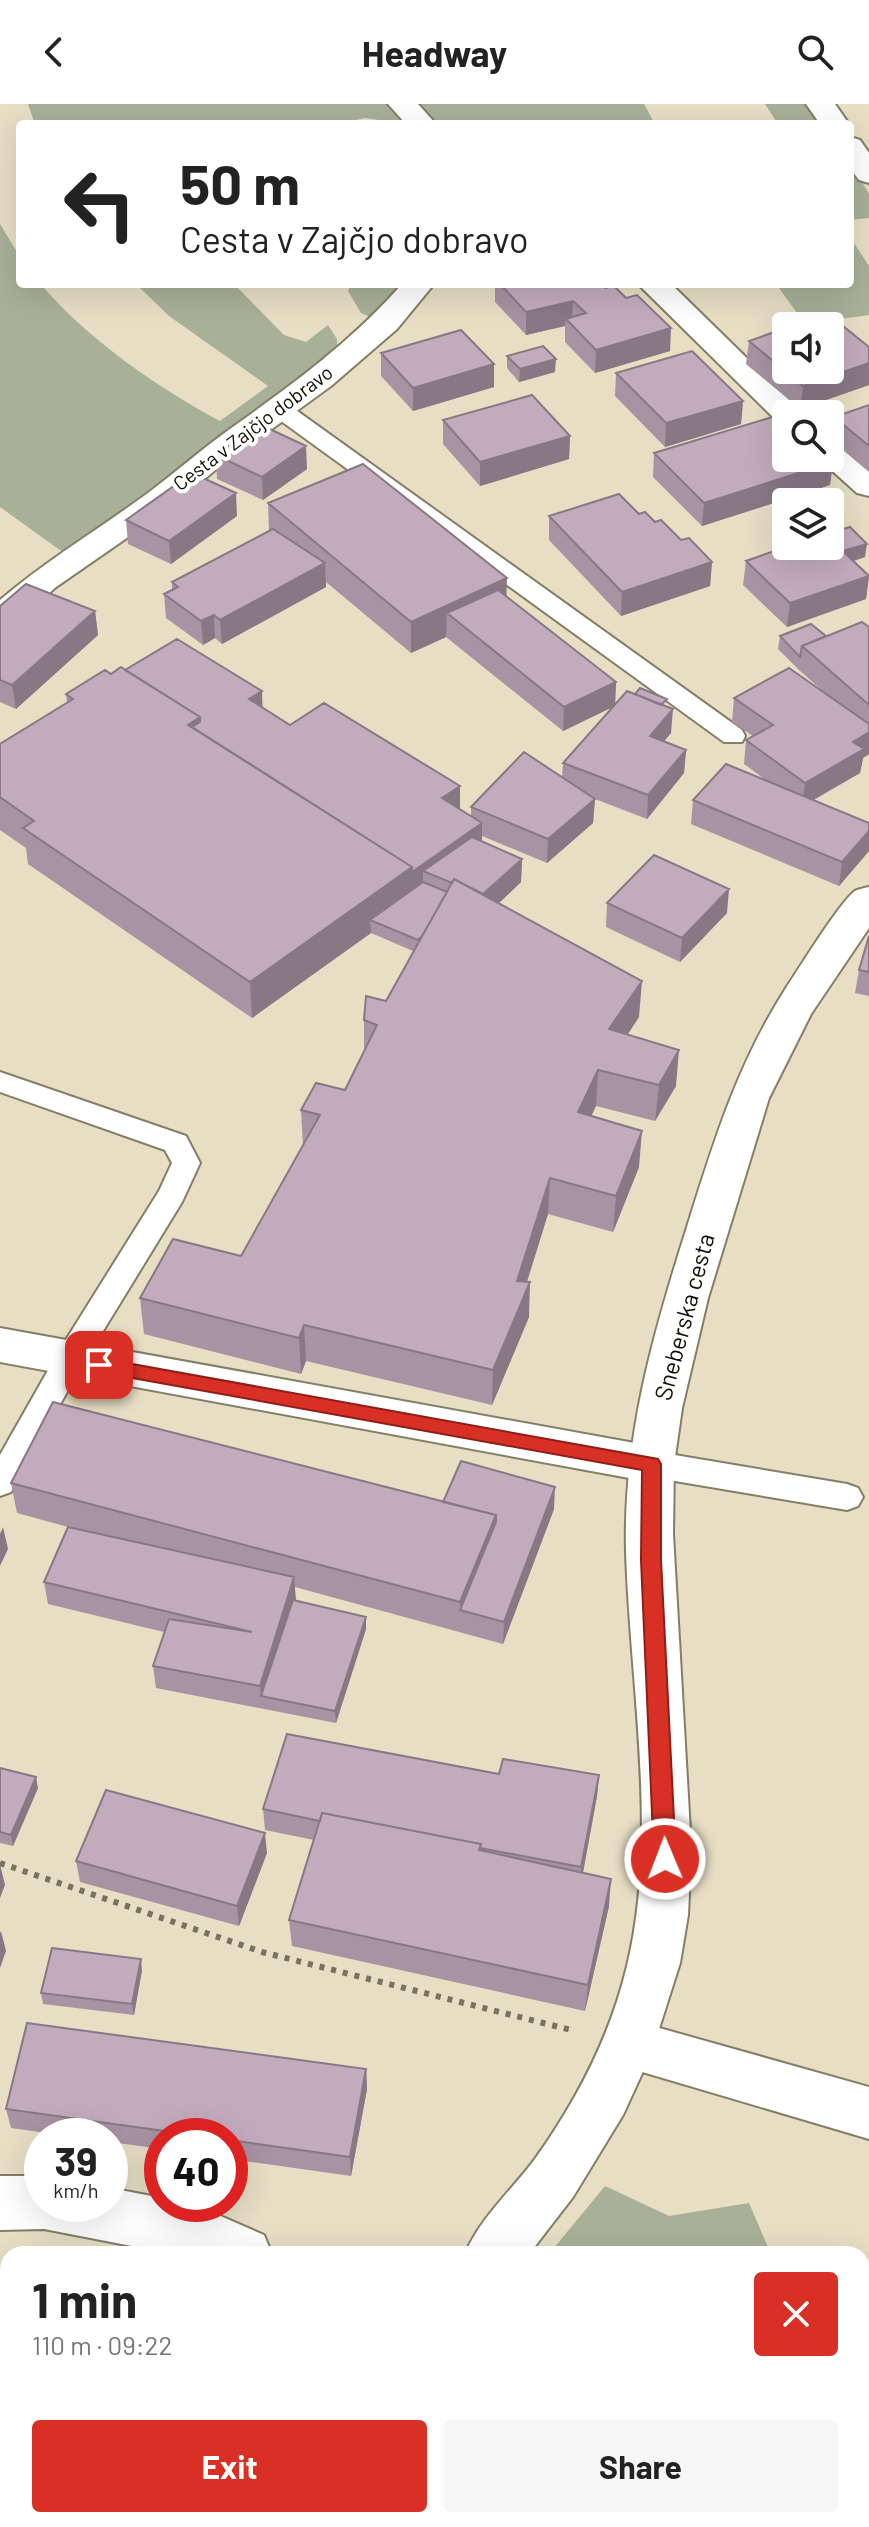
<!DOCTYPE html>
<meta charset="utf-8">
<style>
:root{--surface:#fff;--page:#f6f6f6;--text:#222;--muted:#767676;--accent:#d93025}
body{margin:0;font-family:Barlow,sans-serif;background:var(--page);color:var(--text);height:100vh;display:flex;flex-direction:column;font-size:30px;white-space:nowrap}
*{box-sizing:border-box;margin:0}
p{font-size:26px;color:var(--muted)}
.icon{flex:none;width:44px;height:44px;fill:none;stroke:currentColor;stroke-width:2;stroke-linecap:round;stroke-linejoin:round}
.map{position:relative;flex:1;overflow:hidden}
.sheet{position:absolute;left:0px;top:2142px;width:870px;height:282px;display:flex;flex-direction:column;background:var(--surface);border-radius:24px 24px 0 0;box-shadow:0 8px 32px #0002}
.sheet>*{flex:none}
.banner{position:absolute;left:16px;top:16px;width:838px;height:168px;border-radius:8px;box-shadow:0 8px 32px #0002;background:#fff;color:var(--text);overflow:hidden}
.controls{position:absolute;left:772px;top:208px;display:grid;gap:16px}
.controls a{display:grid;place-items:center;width:72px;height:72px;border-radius:8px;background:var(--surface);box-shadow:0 8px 32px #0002;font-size:40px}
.speed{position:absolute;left:24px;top:2014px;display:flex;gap:16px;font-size:40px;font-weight:700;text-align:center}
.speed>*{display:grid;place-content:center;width:104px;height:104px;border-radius:50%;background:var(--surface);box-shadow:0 8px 32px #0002;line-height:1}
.speed small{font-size:20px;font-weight:400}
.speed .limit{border:12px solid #d22;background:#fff;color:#111}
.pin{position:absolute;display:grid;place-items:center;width:68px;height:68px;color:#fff;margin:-34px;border-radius:16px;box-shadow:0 4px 12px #0006}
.me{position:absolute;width:88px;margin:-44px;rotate:359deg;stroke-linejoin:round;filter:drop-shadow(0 0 6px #0008)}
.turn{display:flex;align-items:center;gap:28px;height:168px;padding:0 32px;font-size:36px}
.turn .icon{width:104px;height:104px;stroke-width:2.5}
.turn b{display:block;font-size:56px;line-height:68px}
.round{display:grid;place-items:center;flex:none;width:84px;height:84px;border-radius:8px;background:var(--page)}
.head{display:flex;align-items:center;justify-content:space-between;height:136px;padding:0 32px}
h1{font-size:48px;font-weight:700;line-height:60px}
.action{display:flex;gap:16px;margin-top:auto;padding:16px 32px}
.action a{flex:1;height:92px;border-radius:8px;background:var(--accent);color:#fff;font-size:32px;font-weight:700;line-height:92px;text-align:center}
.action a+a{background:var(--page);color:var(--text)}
header{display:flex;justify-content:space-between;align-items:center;height:104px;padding:0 32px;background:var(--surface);font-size:36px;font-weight:700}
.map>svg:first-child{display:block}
.green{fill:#a9b098}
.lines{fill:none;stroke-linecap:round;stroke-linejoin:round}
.service-casing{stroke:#857e66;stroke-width:4}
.minor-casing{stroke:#857e66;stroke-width:4}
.tertiary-casing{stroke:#857e66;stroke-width:4}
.path{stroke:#777261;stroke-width:6;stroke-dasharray:5 7;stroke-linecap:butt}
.service{fill:#fff;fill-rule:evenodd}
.minor{fill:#fff;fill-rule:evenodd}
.tertiary{fill:#fff;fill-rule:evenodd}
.wall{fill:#a793a3}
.shaded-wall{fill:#887884}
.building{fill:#c2abbd;stroke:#887884;stroke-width:2}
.route{fill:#d93025;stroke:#8d1f18;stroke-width:2}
.labels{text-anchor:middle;stroke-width:8;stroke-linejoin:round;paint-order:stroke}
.far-street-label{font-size:20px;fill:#100e05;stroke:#fff}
.street-label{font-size:24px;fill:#100e05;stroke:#fff}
</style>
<header><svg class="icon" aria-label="back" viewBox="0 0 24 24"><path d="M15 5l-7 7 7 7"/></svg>Headway<svg class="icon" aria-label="search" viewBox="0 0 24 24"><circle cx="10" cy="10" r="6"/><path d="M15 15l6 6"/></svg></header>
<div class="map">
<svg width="869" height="2423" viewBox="0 0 869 2423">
<rect width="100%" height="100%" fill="#e7dec4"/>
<path class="green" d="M28 0H387L406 20 365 14 338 20H35Z
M413 0H644L655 20H434Z
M765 0H811L824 20H778Z
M850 58 869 90V114L850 116Z
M0 120 20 153V180H41C83 232 161 286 220 317L268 282 169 212 136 180H234L284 231 306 238 328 221 337 235V248L64 449 0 403Z
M850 133 869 162V211L805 220 776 180H850Z
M351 180H408L377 216 361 209 348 187Z
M605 2082 669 2112 749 2099 771 2150H549Z
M862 2357 869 2373V2423H512L511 2416H862Z"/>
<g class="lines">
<g class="service-casing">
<path id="service" d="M278 297 286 299 742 626 745 632 742 638H724L270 309 267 304 270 299Z
M0 968 186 1032 200 1059 182 1098 81 1263 11 1388 0 1392V1351L59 1247 159 1087 172 1059 165 1046 0 988Z
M651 1347 847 1380 858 1384 863 1393 858 1402 847 1406 651 1373 640 1369 635 1360 640 1351Z"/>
</g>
<g class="minor-casing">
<path id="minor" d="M388 0H418L436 20H406Z
M806 0H835L849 20H820Z
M850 33 860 36 869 49V79L859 76 850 64Z
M402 180H434L397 225 331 282 214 367 173 402 56 483 12 522 0 525V496C47 456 99 425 148 389 176 368 202 345 230 325 292 281 352 237 402 180Z
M638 180H671L804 310H786V319L777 317Z
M830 337 842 340 869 364V392L857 389 818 354H830Z
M0 1224 651 1342 667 1347 674 1360 667 1373 651 1378 0 1258Z
M631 1916 869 1983V2035L612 1959 604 1941 612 1923Z
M0 2072H42V2100H110V2084L162 2094V2100H193L264 2131 272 2150H173L44 2125 0 2126Z"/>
</g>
<g class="tertiary-casing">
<path id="tertiary" d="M869 783V824L811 910 769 994 708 1194 682 1304 674 1360 673 1430 691 1745 688 1811 680 1859 651 1950 623 2011 573 2093 529 2150H465C480 2114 512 2086 535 2055 577 1996 610 1933 627 1862 659 1731 630 1582 626 1448 623 1334 653 1230 687 1123 714 1037 737 961 786 884 799 865 839 799 855 787 856 786 867 783 869 783Z
M231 2416H294L291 2423H228Z"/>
</g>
<path class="path" d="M0 1759 262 1848 575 1927"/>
<use href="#service" class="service"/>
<use href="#minor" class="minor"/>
<use href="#tertiary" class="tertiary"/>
</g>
<path class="wall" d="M495 180H602L670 247 595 269 565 238V222L526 231 495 198Z
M749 237 869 243V281L800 305 746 260Z
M381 249 494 260V283L413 307 381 272Z
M507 252 555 268 519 278 507 264Z
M616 269 743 297 741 320 665 343 615 292Z
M869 301V368L831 336 834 313Z
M443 316 570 332 569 355 480 382 443 340Z
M654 349 833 358 830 381 702 422 653 373Z
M216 351 307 365 263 396 217 375Z
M268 399 506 492 616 578 615 601 666 602 671 629 664 637 686 646 684 669 647 715 595 695 593 719 547 759 482 732V737L522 755 521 778 499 799 639 913 627 931 676 982 655 1017 596 1002 591 1012 639 1063 613 1128 548 1110 527 1178 529 1213 492 1301 306 1257 301 1270 144 1230 140 1194 241 1152 303 1042 301 1006 345 986 364 948V916L386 897 413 847 371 829 252 914 28 760 26 744 0 726V640L67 599 66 590 111 570 125 566 263 604 290 621 460 705 471 712V703L562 673 563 659 614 602 563 627 446 533 411 549 326 478V483L222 540 215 534 203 541 166 514 164 490 172 486V478L269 427Z
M639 410 655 418 712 458 710 482 621 512 549 436V412Z
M237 412 171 460 128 440 126 416Z
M865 453 854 457 869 471 866 495 787 523 743 481 746 457Z
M0 502 95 507 98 531 16 605 0 598Z
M869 523V650L863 654 860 669 814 696 869 719V747L839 782 691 720 693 696 767 677 744 660 746 636 753 632 732 618 734 594 825 589 799 566 778 545 780 532H826Z
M607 799 727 809 680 858 606 823Z
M869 832V892L855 889 859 866Z
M11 1379 443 1398 554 1405 503 1540 295 1483V1497L366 1525 336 1619 156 1584 153 1562 164 1528 48 1500 44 1478 68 1423 17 1409Z
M0 1664 38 1684 13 1742 0 1739Z
M499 1670 599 1671 597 1692 583 1769 609 1802 585 1907 292 1842 289 1816 314 1736 265 1726 263 1705Z
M267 1749 239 1822 80 1778 76 1757Z
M142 1866 134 1911 43 1900 41 1889Z
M366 1965 367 1985 351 2072 230 2055V2032H162V2045L110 2038V2032H68L11 2024 6 2005Z
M0 2264 8 2265V2409H0Z"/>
<path class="shaded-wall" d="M573 197 572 220 566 215 565 222 526 231V208Z
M671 224 670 247 595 269 596 246Z
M556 255 555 268 519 278 520 265Z
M869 259V281L800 305 803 282Z
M494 260V283L413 307V284Z
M743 297 741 320 665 343 666 319Z
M570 332 569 355 480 382V358Z
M306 342 307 365 263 396 262 373Z
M833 358 830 381 702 422 704 399Z
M236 389 237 412 171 460 169 437Z
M867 440 865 453 835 462 836 449Z
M712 458 710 482 621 512 622 488Z
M325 459 326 483 222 540 220 516Z
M869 472 866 495 787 523 790 499Z
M507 474 506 506 447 509 446 533 411 549V518Z
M95 507 98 531 16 605 12 581Z
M214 511 215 534 203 541 201 517Z
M616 578 615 602 563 627 564 603Z
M262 587 263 619 249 595Z
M673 605 671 629 648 656 650 632Z
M200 613 201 634 188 621Z
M869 628V650L863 654 860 669 802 702 805 679 853 638Z
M686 646 684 669 647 715 648 691Z
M460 682V713L442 694Z
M595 695 593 719 547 759 548 735Z
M482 719V751L423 767V791L370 816 371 829 252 914 250 878 412 763Z
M869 727V747L839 782 842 758Z
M522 755 521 778 474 823V799Z
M729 785 727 809 680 858 682 834Z
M642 877 639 913 607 962 609 925Z
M679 946 676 982 655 1017 659 981Z
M598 966 596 1002 576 1044 578 1008Z
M642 1027 639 1063 613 1128 616 1092Z
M550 1074 548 1110 517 1209 530 1178 529 1213 492 1301 493 1266 517 1177Z
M304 1221 306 1257 301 1270 299 1234Z
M555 1383 554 1405 503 1540 504 1518Z
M496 1411 495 1441 460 1506V1498Z
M3 1423 8 1445 0 1462V1430Z
M294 1473 296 1496 265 1593 261 1592 260 1582Z
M366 1513V1525L336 1619 335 1607Z
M599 1671 597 1692 580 1784 581 1763Z
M36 1673 38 1684 13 1742 11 1731Z
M265 1729 267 1749 239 1822 237 1802Z
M0 1760 5 1781 0 1794Z
M611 1775 609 1802 585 1907 588 1881Z
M1 1827 6 1847 0 1864V1829Z
M141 1855 142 1866 134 1911 132 1900Z
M366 1965 367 1985 351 2072 350 2053Z"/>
<path class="building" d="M500 180H602L606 184 613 181 626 194 637 191 671 224 596 246 566 215 586 209 573 197 526 208Z
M828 210 869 243V259L803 282 749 237 786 224V266H830V222H793Z
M461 226 494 260 413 284 381 249Z
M543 242 556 255 520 265 507 252Z
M692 247 743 297 666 319 616 269Z
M532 291 570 332 480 358 443 316Z
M869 301V342L834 313Z
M782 310 786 313V354H829L833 358 704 399 654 349Z
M259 320 306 342 262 373 216 351Z
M363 360 507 474 411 518 268 399Z
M192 369 236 389 169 437 126 416Z
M619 390 639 410 645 408 655 418 661 416 681 436 689 434 712 458 622 488 549 412Z
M850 423 867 440 843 447 830 435V429Z
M273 425 325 459 220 516 214 511 201 517 164 490 178 483 172 478Z
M830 435 869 472 790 499 746 457 788 442H830Z
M26 480 95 507 12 581 0 576V502Z
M498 486 616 578 564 603 447 509Z
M862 518 869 523V601L802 542Z
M811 520 826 532 802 542 800 553 780 532Z
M177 535 262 587 249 595 290 621 324 599 460 682 442 694 482 719 412 768V763L192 623 200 618V613L125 566Z
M121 563 200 613 188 621 412 763 250 878 23 724 34 717 0 693V640L73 595 66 590 105 566 111 570Z
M789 564 869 620V628L853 638 864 645 805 679 746 636 773 621 734 594Z
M640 584 667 595 661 601 635 590Z
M627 587 673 605 650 632 686 646 648 691 563 659Z
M524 648 595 695 548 735 471 703Z
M726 660 869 719V727L842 758 693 696Z
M472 733 522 755 483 790 454 775 452 779 423 767Z
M654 751 729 785 682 834 607 799Z
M454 775 642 877 609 925 679 946 659 981 598 966 578 1008 642 1027 616 1092 550 1074 517 1177 530 1178 493 1266 304 1221 299 1234 140 1194 173 1135 241 1152 320 1011 301 1006 316 979 345 986 377 921 364 916 366 892 386 897Z
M423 778 447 788 422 832 418 836 370 816Z
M869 832V868L859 866Z
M53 1298 496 1411 460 1498 11 1379Z
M461 1357 555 1383 504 1518 460 1506 496 1418V1411L443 1398Z
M68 1423 294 1473 260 1582 153 1562 169 1515 252 1528 44 1478Z
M293 1496 366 1513 335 1607 261 1592Z
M287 1630 499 1670 503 1655 599 1671 581 1763 480 1744 481 1740 322 1709 320 1717 263 1705Z
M0 1664 36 1673 11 1731 0 1728Z
M106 1686 265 1729 237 1802 76 1757Z
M322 1709 481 1740 479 1746 611 1775 588 1881 289 1816Z
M52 1844 141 1855 132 1900 41 1889Z
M27 1919 366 1965 350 2053 230 2036V2032H200L6 2005Z
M0 2264 8 2265V2394L0 2393Z"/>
<path class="route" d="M99 1254 658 1355 661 1360V1456L676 1755 672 1761 665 1764 658 1761 654 1755 641 1456 642 1366 99 1268 90 1261Z"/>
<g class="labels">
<g class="far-street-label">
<text transform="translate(253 324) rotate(-37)" y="7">Cesta v Zajčjo dobravo</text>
</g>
<g class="street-label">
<text transform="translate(685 1213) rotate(-75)" y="8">Sneberska cesta</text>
</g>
</g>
</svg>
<div class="controls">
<a><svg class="icon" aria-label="sound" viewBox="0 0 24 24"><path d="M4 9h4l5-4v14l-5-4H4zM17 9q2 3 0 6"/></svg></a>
<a><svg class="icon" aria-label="search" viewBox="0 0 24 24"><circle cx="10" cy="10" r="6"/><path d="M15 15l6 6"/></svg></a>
<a><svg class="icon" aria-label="layers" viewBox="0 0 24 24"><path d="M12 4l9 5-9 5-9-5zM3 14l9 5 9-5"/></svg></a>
</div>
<div class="speed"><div>39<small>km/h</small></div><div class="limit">40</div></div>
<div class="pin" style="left:99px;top:1261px;background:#d93025"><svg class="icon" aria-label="arrive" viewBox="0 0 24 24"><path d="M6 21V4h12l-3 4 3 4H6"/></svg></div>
<svg class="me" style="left:665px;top:1755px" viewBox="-20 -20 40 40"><circle r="17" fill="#d93025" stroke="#fff" stroke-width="3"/><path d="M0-11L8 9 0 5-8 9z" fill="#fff"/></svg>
<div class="banner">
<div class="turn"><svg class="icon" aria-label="left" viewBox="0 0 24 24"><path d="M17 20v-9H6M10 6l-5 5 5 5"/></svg><div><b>50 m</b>Cesta v Zajčjo dobravo</div></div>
</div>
<section class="sheet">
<div class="head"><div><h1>1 min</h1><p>110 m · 09:22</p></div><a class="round" style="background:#d93025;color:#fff"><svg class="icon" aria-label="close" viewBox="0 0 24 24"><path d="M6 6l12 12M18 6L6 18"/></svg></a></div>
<div class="action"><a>Exit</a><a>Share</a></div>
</section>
</div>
